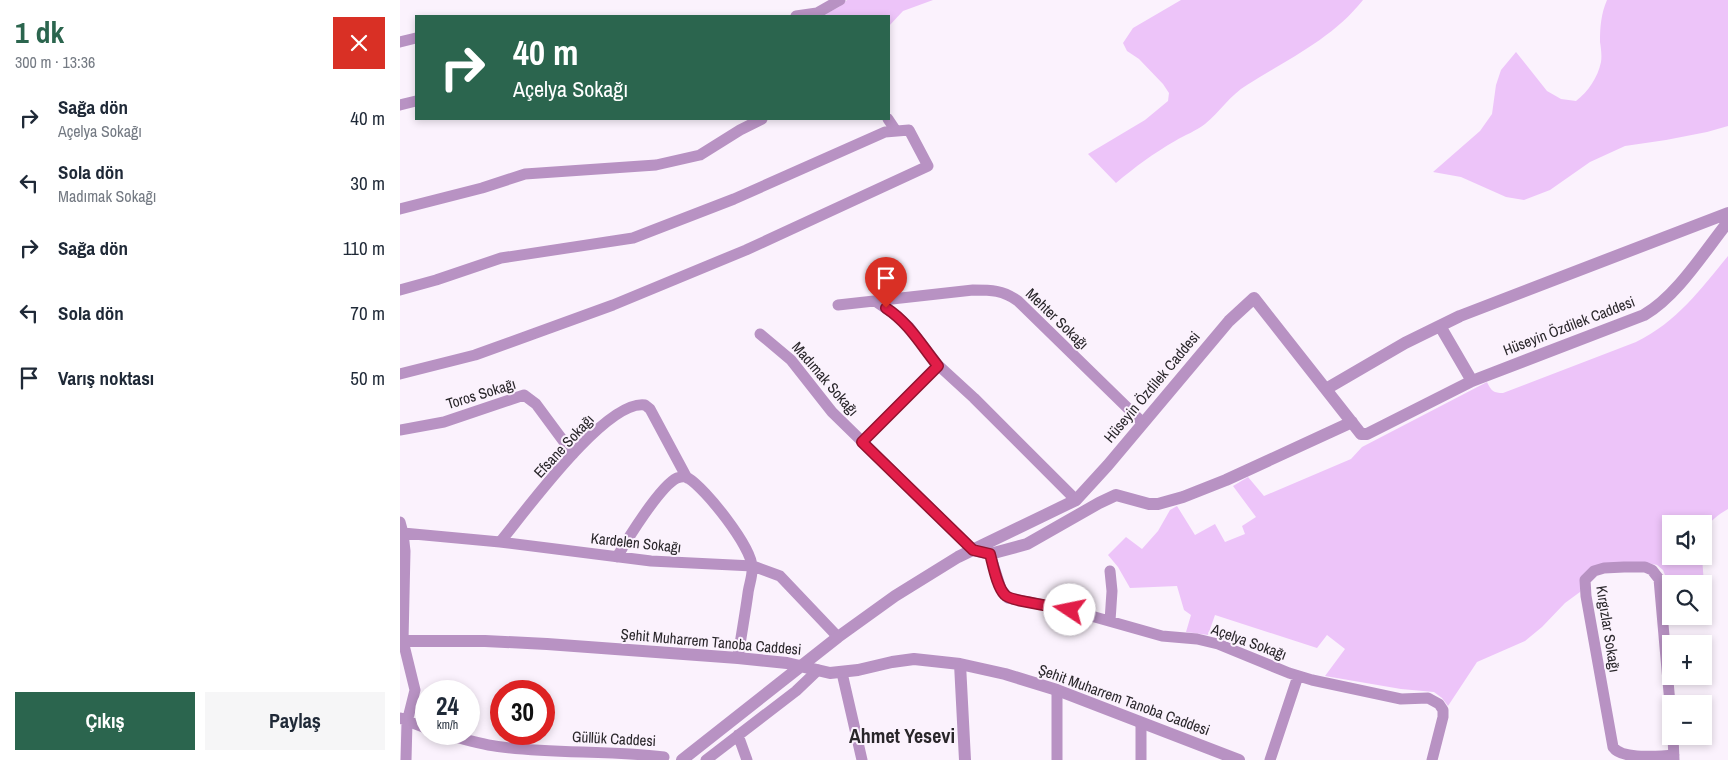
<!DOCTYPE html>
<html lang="tr">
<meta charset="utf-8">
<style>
:root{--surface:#fff;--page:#f6f6f7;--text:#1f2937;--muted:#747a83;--accent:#2b654e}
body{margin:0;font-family:"Archivo Narrow",sans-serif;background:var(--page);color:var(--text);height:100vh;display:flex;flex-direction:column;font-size:19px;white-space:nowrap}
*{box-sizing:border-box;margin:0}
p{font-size:16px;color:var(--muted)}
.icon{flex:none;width:28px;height:28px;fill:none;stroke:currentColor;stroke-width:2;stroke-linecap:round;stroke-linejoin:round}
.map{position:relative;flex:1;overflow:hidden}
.side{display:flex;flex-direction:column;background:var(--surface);width:400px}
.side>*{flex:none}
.hud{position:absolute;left:15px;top:15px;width:475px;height:105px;border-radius:0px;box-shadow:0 2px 8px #0003;background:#2b654e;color:#fff;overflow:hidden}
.fabs{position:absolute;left:1262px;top:515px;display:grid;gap:10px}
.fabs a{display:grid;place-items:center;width:50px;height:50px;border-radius:0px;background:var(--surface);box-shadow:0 2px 8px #0003;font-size:25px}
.speed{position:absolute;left:15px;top:680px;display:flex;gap:10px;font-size:25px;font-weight:700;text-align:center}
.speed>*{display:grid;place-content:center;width:65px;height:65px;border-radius:50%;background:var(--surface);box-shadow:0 2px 8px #0003;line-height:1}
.speed small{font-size:12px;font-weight:400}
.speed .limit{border:8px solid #d22;background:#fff;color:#111}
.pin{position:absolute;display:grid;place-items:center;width:42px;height:42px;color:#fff;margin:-51px -21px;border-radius:50% 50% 50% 0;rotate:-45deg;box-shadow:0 0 5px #0007}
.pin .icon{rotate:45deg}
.me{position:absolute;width:55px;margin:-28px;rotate:281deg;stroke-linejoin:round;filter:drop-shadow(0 0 4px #0008)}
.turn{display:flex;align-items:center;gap:18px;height:105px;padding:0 15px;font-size:22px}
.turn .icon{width:65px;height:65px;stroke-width:2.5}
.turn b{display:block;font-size:35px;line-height:42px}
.round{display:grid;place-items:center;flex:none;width:52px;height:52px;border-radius:0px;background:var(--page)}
.overview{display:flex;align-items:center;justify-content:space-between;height:85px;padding:0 15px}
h1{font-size:30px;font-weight:700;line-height:38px;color:var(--accent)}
.action{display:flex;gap:10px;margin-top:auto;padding:10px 15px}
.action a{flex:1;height:58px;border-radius:0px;background:var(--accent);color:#fff;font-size:20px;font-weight:700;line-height:58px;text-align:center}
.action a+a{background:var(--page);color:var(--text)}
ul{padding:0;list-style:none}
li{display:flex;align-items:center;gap:15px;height:65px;padding:0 15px}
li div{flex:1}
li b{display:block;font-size:19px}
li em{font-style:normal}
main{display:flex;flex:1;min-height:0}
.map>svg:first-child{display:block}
.green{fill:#edc4f9}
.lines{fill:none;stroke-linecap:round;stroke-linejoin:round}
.minor{stroke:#b892c3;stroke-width:11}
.tertiary{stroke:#b892c3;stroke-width:12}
.route-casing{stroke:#92132f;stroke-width:12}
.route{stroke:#e11d48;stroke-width:9}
.labels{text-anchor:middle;stroke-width:4;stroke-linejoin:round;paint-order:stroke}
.street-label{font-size:15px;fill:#29262a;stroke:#fbf2fd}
.district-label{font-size:20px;font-weight:bold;fill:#29262a;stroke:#fbf2fd}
</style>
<main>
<section class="side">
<div class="overview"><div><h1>1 dk</h1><p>300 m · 13:36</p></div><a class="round" style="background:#d93025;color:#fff"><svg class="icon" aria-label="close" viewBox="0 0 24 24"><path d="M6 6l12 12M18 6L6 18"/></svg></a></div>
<ul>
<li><svg class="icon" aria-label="right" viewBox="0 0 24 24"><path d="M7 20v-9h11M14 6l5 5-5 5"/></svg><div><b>Sağa dön</b><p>Açelya Sokağı</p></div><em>40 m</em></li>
<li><svg class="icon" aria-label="left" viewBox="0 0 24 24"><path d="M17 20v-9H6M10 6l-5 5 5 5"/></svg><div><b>Sola dön</b><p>Madımak Sokağı</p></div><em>30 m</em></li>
<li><svg class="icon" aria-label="right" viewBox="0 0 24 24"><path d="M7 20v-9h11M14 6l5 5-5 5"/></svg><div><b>Sağa dön</b></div><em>110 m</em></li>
<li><svg class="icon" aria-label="left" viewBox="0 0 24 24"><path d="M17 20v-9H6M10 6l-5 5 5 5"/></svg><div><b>Sola dön</b></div><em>70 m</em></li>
<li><svg class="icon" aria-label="arrive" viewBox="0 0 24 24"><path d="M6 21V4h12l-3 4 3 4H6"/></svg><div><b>Varış noktası</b></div><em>50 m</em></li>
</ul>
<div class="action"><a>Çıkış</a><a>Paylaş</a></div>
</section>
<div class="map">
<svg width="1328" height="760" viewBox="0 0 1328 760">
<rect width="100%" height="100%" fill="#fbf2fd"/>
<path class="green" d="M447 0H533L503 11 489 26V16H421L439 7Z
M781 0H963C932 39 888 59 847 85 830 95 820 112 805 124 796 131 785 135 775 141 754 153 735 167 716 183L688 154 745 120 768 101 769 93 763 84 739 59 727 51 723 43 733 28Z
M1207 0H1328V126L1307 132 1266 140 1225 146 1190 162 1150 190 1124 200 1106 197 1061 177 1033 172 1080 131 1092 114 1096 85 1101 70 1116 52 1147 91 1161 99 1176 101C1188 92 1198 77 1201 62 1202 56 1201 48 1200 42 1200 27 1201 14 1207 0Z
M1328 256V509C1318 515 1309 521 1304 532V524H1271V556H1302L1305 599H1304V584H1271V602H1268L1265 575 1263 570 1257 565 1243 562 1184 573 1180 592 1165 603 1142 627 1125 641 1077 662 1048 706 1042 698 1034 692 1001 689 925 676 945 649 927 635 917 648 815 615 808 635 786 632 791 615 784 610 777 586 730 588 718 567 708 555 726 537 742 549 758 531 770 510 777 506 795 535 815 524 825 542 845 534 842 526 856 517 833 486 848 477 864 496 951 459 962 447 1087 382C1091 391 1094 393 1103 393L1236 342C1278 321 1299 291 1328 256Z"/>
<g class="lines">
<path class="minor" d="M396 16 417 13 440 0
M0 42 16 38
M0 105 16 101
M488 119 496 131
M0 209 82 188 125 174 256 165 300 155 340 130 362 119
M0 290 36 280 101 258 233 238 334 199 485 132 509 130 528 166 346 250 213 305 75 355 0 374
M475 301 497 316 509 327 538 365 574 398 676 500
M438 305 573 290C591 290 603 290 618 301L743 423
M360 334 391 360 432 412 573 550
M0 430 44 422 124 395 136 404 173 454
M462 442 538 365
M0 522 3 533 5 551 3 641 15 690 7 722 6 760
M3 533 100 542 251 561 353 566 380 576 438 637
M100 542C125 512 206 399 245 405L250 409 287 478
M590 554 601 589 608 598 670 610 762 636 797 639 818 644 889 673 912 680 1001 699 1028 698 1039 704 1043 710V717L1032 760
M217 557C227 540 260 486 277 478 280 477 285 476 288 478 305 488 352 547 352 567 353 575 349 585 348 593 345 615 341 636 338 658
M710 571 712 591 710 621
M442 673 462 760
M1271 715 1259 579 1252 570 1245 567H1224L1204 568 1194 571 1185 580 1186 596 1213 747C1222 760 1257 756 1274 755
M0 718 26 728
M45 734C64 739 82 745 102 747 155 754 210 750 264 757
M338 735 347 760
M1273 736 1274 760
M306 760 396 691 418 670
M657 760V690
M741 760V723
M870 760 898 676"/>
<path class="tertiary" d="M1040 326 1072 381
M926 389 1005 343 1060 316 1328 213
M573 550 590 554 627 544 699 503 716 495 749 504H758L783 497 826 480 952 422
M3 641H85L147 644 338 658 387 663 430 673 458 670 492 662 514 659 560 664 605 674 657 690 839 760
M560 664 565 760
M282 760 438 637 495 596 558 557 676 500 708 465 829 321 854 298 961 434H967L1072 381 1244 315C1277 296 1304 252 1328 222"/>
</g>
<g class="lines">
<g class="route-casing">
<path id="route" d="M486 308C509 323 521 345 538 366L462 442 573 550 590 554C593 565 597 587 605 595 610 601 658 607 670 610"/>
</g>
<use href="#route" class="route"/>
</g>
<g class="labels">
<g class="street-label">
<text transform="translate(657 319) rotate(44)" y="5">Mehter Sokağı</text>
<text transform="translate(1169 326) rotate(-21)" y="5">Hüseyin Özdilek Caddesi</text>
<text transform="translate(425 379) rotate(49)" y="5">Madımak Sokağı</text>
<text transform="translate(752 387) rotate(-50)" y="5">Hüseyin Özdilek Caddesi</text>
<text transform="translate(81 394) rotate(-17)" y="5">Toros Sokağı</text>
<text transform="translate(164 446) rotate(-47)" y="5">Efsane Sokağı</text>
<text transform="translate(236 543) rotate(6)" y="5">Kardelen Sokağı</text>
<text transform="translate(1208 629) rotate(81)" y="5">Kırgızlar Sokağı</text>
<text transform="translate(311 642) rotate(5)" y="5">Şehit Muharrem Tanoba Caddesi</text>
<text transform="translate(849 642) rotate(20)" y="5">Açelya Sokağı</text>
<text transform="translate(724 700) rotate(20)" y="5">Şehit Muharrem Tanoba Caddesi</text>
<text transform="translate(214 739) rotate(3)" y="5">Güllük Caddesi</text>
</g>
<g class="district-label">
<text x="502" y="743">Ahmet Yesevi</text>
</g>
</g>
</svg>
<div class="fabs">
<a><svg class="icon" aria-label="sound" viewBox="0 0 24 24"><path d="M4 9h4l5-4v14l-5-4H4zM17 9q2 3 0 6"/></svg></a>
<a><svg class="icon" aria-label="search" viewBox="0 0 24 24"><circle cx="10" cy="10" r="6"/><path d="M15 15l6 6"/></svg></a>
<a>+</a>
<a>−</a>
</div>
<div class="speed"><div>24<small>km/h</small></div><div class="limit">30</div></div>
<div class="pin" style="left:486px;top:308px;background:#d93025"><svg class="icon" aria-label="arrive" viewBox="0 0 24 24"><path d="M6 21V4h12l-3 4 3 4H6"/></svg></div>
<svg class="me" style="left:670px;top:610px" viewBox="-20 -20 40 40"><circle r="19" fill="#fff"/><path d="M0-13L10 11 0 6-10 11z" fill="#e11d48"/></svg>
<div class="hud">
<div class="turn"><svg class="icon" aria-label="right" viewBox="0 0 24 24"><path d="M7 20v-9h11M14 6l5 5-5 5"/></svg><div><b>40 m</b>Açelya Sokağı</div></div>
</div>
</div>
</main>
